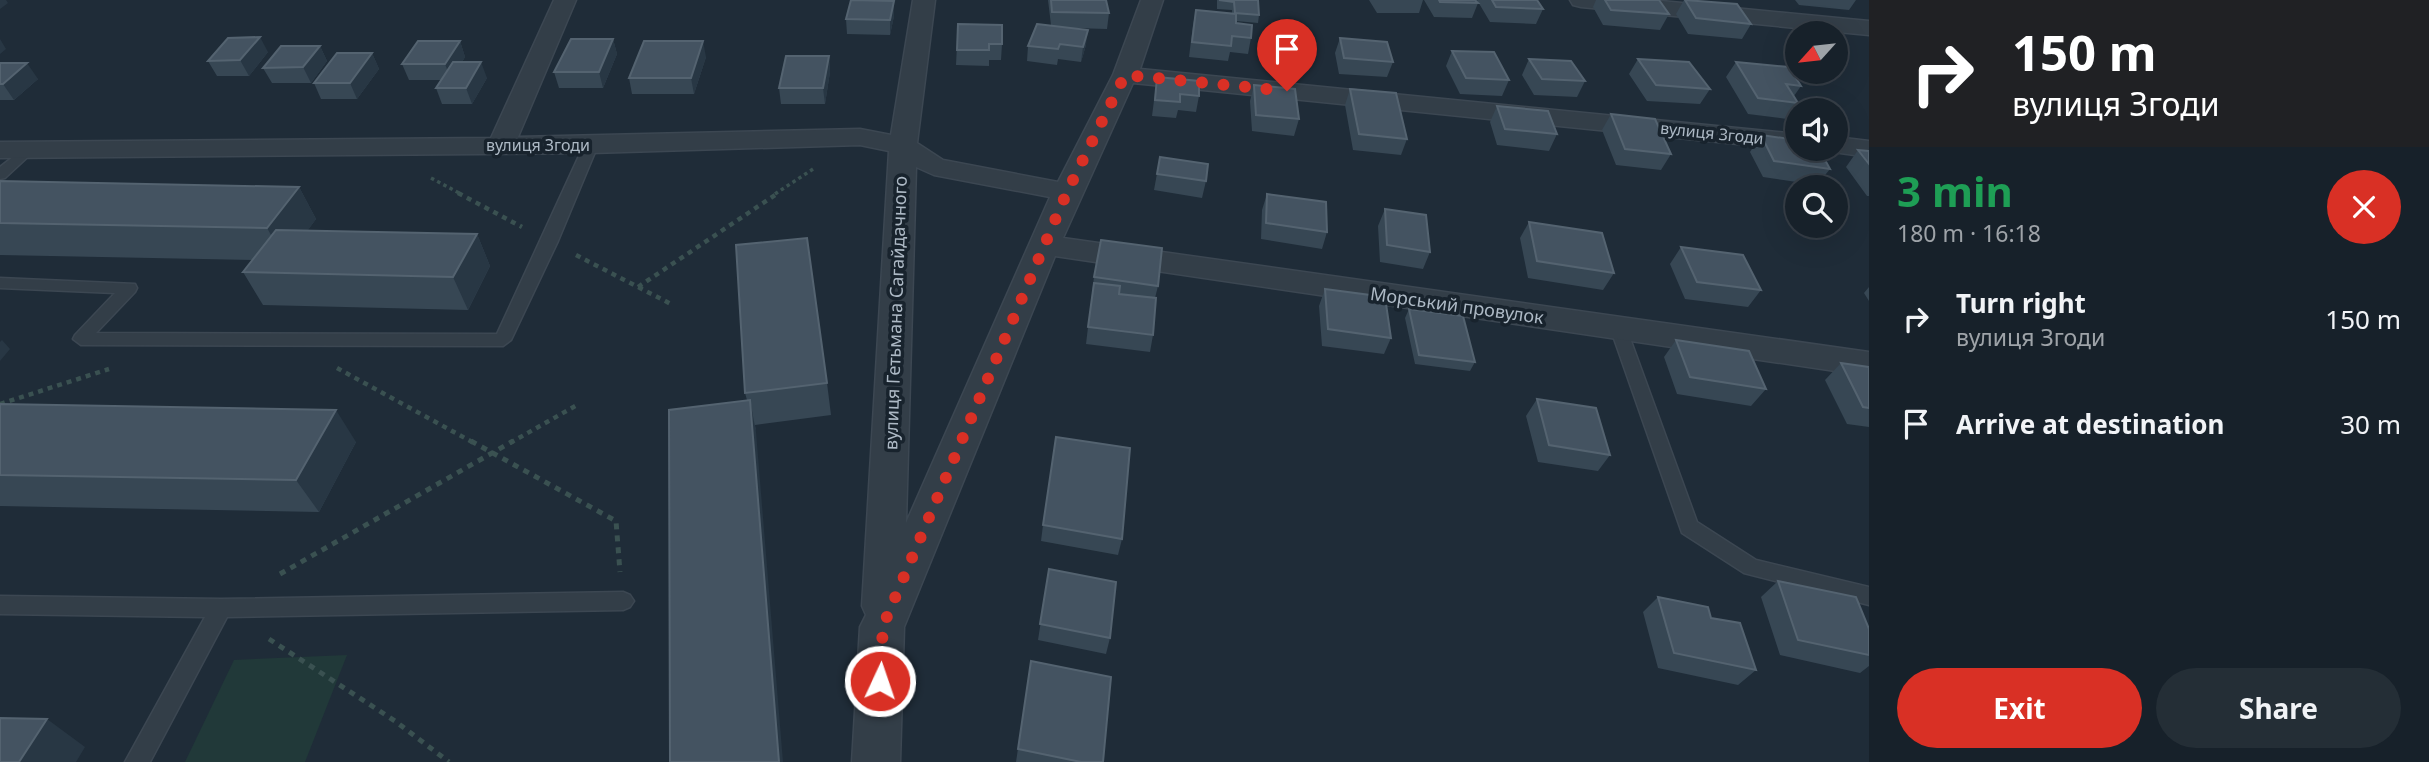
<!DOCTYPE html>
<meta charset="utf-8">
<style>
:root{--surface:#17212a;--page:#242e36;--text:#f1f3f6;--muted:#9ea3a8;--line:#363e47;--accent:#d93025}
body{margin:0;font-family:"Noto Sans",sans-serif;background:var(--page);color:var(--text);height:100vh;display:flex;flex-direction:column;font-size:26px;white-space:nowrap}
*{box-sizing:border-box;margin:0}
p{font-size:23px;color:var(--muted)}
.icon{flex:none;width:38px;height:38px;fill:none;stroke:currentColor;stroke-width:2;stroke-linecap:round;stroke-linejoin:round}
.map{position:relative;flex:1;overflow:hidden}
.details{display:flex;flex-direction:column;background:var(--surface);width:560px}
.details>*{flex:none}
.banner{background:#202124;color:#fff;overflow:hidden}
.needle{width:46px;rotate:243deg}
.fabs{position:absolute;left:1785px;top:21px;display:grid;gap:14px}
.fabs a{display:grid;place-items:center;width:63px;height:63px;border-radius:50%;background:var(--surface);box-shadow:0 7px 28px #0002,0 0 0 2px var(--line);font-size:35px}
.pin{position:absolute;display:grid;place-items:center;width:60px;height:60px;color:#fff;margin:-72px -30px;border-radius:50% 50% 50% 0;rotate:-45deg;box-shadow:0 0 7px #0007}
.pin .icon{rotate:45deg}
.me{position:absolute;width:77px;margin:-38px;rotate:3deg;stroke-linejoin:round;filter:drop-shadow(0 0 5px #0008)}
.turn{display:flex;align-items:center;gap:24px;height:147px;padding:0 28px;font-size:32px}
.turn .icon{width:91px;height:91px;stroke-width:2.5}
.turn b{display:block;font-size:49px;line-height:60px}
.round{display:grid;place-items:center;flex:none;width:74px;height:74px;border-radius:37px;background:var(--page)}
.overview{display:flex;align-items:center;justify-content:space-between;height:119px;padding:0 28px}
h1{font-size:42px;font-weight:700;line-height:52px;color:#1e9e55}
.cta{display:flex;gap:14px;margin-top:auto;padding:14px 28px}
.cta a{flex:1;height:80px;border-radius:42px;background:var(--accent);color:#fff;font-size:28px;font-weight:700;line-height:80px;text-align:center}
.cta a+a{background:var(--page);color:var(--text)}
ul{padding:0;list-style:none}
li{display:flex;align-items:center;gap:21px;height:105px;padding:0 28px}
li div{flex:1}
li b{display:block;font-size:26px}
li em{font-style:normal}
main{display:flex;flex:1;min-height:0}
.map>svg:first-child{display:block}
.green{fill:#213939}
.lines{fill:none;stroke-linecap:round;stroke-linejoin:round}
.service-casing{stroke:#3c4752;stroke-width:3}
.minor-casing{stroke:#3c4752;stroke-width:3}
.path-far2{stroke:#3a5151;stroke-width:3.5;stroke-dasharray:3.5 3.5;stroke-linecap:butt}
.path-far1{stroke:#3a5151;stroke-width:4.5;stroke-dasharray:5 5;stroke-linecap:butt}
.path{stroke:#3a5151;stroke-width:5;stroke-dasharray:6 6;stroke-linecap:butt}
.service{fill:#333e48;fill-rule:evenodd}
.minor{fill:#333e48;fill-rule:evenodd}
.wall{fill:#374754}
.shaded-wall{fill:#283744}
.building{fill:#445361;stroke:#546370;stroke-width:2}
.route{stroke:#d93025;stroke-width:12;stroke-dasharray:0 21.6}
.labels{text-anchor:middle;stroke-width:7;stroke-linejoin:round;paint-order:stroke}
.far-street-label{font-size:16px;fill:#adb9c5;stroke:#18232d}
.street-label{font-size:18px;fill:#adb9c5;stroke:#18232d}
</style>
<main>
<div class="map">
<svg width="1869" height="762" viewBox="0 0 1869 762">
<rect width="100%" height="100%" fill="#1f2c38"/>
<path class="green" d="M347 655 305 762H185L234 660Z"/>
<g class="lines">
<g class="service-casing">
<path id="service" d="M591 141 598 145 558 241 511 340 503 346 81 345 73 339 75 335 115 293 0 288V278L135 284 137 288 135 292 96 333 497 334 584 145Z
M27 146 32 147V153L5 178 0 179V167Z
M1619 324 1627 330 1697 522 1756 560 1869 587V605L1744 573 1682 533 1611 330Z
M623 592 630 595 634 601 630 607 623 610 227 617 150 762H125L205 617 0 614V596L221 599Z"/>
</g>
<g class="minor-casing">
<path id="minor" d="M554 0H576L518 137 860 129 891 135 913 0H935L917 143 943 160 1058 182 1113 75 1141 0H1163L1140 69 1797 134V149H1803L1797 150 1133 83 1063 238 1869 352V376L1055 256 904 627 900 762H852L860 627 866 615 862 606 889 151 860 145 591 153 0 158V142L491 138ZM916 167 934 175 1050 197 906 523Z
M1570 0H1651L1869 21V35L1581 7 1573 5Z
M1836 137 1869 141V157L1826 151 1825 149H1836Z"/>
</g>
<path class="path-far2" d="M431 178 461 194
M775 194 813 169"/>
<path class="path-far1" d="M458 193 522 227
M576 255 671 304
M638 287 778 193
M337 368 474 443
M0 404 109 369
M510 443 577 405"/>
<path class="path" d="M471 441 616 521 620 572
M280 574 513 441
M269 639 395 721 449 762"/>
<use href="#service" class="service"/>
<use href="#minor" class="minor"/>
</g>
<path class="wall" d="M1048 0H1106L1109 13 1107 29 1073 28 1086 45 1081 62 1058 59 1057 65 1027 61 1028 46 1051 25Z
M1217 0H1258L1259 15 1258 23 1236 21V23L1251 38 1248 54 1230 52 1228 61 1189 57 1193 25 1196 10 1232 14V10L1217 9Z
M1369 0H1423L1419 13H1377Z
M1424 0H1475L1478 3 1472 18 1434 17Z
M1477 0H1537L1543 9 1536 24 1490 22Z
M1596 0H1659L1669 14 1660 30 1603 25 1593 7Z
M1684 0H1692L1751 24 1742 39 1688 34 1676 14Z
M1795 0H1856L1849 10 1799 5Z
M894 1V16L890 35 847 34 846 19Z
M958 24 1002 44 1001 60H989V66L956 65Z
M1340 38 1393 62 1387 77 1339 74 1335 53Z
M613 39 617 54 603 88H559L554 72Z
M460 41 465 57 462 62 487 78 472 104H442L436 88 441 80H409L402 64Z
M320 46 327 61 311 83H272L263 68Z
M1452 51 1509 80 1502 96 1460 94 1446 66Z
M268 52 249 76H217L208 61Z
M372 53 379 69 357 99H321L314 83Z
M829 56 830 72 825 104H781L779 88Z
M706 57 694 94H632L629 78Z
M1529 59 1585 81 1577 97 1534 95 1522 75Z
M1638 59 1710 89 1700 104 1647 101 1629 74Z
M1736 62 1801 86 1794 96 1798 103 1787 119 1748 114 1726 77Z
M0 63 38 79 14 100H0Z
M1157 77 1199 96 1196 112 1178 110 1176 118 1152 116Z
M1254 85 1299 119 1294 136 1252 131 1250 101Z
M1350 89 1407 139 1401 155 1353 150 1345 105Z
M1497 106 1557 134 1549 151 1497 145 1490 122Z
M1611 114 1671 154 1661 170 1616 165 1602 130Z
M1761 135 1830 169 1817 185 1763 177 1750 152Z
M1858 150 1869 151V196H1867L1846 167Z
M1160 157 1206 181 1202 198 1154 190Z
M0 181 299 187 316 219 307 231 477 234 490 266 468 310 263 305 243 272 253 260 0 255Z
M1267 194 1327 232 1322 249 1261 239 1262 210Z
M1385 209 1430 252 1423 269 1380 262 1378 226Z
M1529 222 1614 273 1603 290 1528 278 1520 238Z
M1681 247 1761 290 1748 307 1685 299 1670 264Z
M1094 277 1158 286 1155 298 1153 335 1150 352 1086 344Z
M1869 287V301L1864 293Z
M1325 289 1391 338 1384 354 1322 346 1319 306Z
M1409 309 1475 362 1470 371 1415 364 1405 318Z
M1676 340 1766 389 1751 406 1677 394 1664 357Z
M1841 363 1869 367V427L1847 424 1825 380Z
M827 383 831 415 755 425 756 432 745 393Z
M1537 399 1610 455 1598 471 1538 462 1526 416Z
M0 404 356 442 319 512 0 506Z
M1043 525 1122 539 1118 555 1041 541Z
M1049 569 1110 638 1106 654 1038 640Z
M1778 581 1869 629V666L1860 673 1780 655 1761 597Z
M1658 597 1711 618 1756 670 1738 685 1658 668 1643 612Z
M1031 661 1103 762H1016Z"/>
<path class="shaded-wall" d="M0 0H6L8 3 0 9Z
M894 1V16L890 35V20Z
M1088 30 1086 45 1081 62 1083 47Z
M260 37 268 52 249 76 240 60Z
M0 39 6 49 0 54Z
M613 39 617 54 603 88 599 72Z
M460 41 465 57 451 80 445 64Z
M703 41 706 57 694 94 691 78Z
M320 46 327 61 311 83 303 67Z
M372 53 379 69 357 99 350 83Z
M829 56 830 72 825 104 823 88Z
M481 62 487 78 472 104 466 88Z
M27 63 38 79 14 100 3 84Z
M299 187 316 219 286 261 267 228Z
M477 234 490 266 468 310 453 277Z
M2 340 10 349 0 361V342Z
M750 400 756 432 783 762H779Z
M336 410 356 442 319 512 296 480Z
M47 719 85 747 76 762H19Z"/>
<path class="building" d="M851 0 894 1 890 20 846 19Z
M1051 0H1106L1109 13 1052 12Z
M1219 0H1258L1259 15 1235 13 1234 2Z
M1439 0H1475L1478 3 1440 2Z
M1492 0H1537L1543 9 1496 7Z
M1605 0H1659L1669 14 1611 10Z
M1685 0 1737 4 1751 24 1696 18Z
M1196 10 1236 14V23L1252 25 1251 38 1232 36 1231 46 1192 42Z
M958 24 1002 25V44H989V50H957Z
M1037 24 1088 30 1083 47 1060 44 1058 49 1028 46Z
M260 37 240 60 208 61 228 38Z
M1340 38 1387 42 1393 62 1344 58Z
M571 39H613L599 72H554Z
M418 41H460L445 64H402Z
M644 41H703L691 78H629Z
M281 46H320L303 67 263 68Z
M1452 51 1494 52 1509 80 1466 78Z
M337 53H372L350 83H314Z
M786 56H829L823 88H779Z
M1529 59 1571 61 1585 81 1542 79Z
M1638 59 1689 62 1710 89 1656 85Z
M453 62H481L466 88H436Z
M1736 62 1789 67 1801 86 1786 84 1798 103 1758 98Z
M0 63H27L3 84H0Z
M1157 77 1199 81V96L1180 94V102L1155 100Z
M1254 85 1295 89 1299 119 1256 115Z
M1350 89 1396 93 1407 139 1359 134Z
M1497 106 1548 111 1557 134 1505 129Z
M1611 114 1655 119 1671 154 1625 149Z
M1761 135 1797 140V149H1819L1830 169 1774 161Z
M1858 150 1869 151V164Z
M1160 157 1208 164 1206 181 1157 174Z
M0 181 299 187 267 228 0 223Z
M1267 194 1326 202 1327 232 1266 223Z
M1385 209 1426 215 1430 252 1387 245Z
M1529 222 1602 233 1614 273 1537 261Z
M276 230 477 234 453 277 243 272Z
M807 238 827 383 745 393 736 245Z
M1101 240 1162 248 1158 286 1094 277Z
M1681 247 1743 255 1761 290 1697 282Z
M1094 283 1120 286 1119 294 1156 298 1153 335 1088 327Z
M1325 289 1385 297 1391 338 1328 329Z
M1409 309 1463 316 1475 362 1419 355Z
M1676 340 1749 351 1766 389 1690 377Z
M1841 363 1869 367V408L1863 407Z
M1537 399 1596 408 1610 455 1549 445Z
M750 400 779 762H670L669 410Z
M0 404 336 410 296 480 0 475Z
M1056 437 1130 448 1122 539 1043 525Z
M1049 569 1116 582 1110 638 1040 624Z
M1778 581 1856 597 1869 629V655L1798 640Z
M1658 597 1708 607 1711 618 1740 623 1756 670 1674 653Z
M1031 661 1111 677 1103 762H1081L1018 749Z
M0 718 47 719 19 762H0Z"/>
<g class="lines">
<path class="route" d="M880 681 883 626 1067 192 1125 75 1287 91"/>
</g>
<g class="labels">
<g class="far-street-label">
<text transform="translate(1712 133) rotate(6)" y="6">вулиця Згоди</text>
<text x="538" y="151">вулиця Згоди</text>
</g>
<g class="street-label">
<text transform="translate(1457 306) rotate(8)" y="6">Морський провулок</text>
<text transform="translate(896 313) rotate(-88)" y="6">вулиця Гетьмана Сагайдачного</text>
</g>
</g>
</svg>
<div class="fabs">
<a><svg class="needle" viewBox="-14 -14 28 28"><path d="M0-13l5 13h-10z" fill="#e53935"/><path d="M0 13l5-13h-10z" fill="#9ea3a8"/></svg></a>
<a><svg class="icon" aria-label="sound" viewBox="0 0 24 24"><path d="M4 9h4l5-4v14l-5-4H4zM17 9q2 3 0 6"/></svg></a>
<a><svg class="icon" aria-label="search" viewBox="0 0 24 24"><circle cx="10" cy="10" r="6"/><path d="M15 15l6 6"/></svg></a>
</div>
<div class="pin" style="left:1287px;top:91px;background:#d93025"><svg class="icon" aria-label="arrive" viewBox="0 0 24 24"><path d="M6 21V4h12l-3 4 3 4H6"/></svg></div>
<svg class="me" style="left:880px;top:681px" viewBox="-20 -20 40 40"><circle r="17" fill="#d93025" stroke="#fff" stroke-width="3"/><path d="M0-11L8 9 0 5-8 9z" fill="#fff"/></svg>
</div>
<section class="details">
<div class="banner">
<div class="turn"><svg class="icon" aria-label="right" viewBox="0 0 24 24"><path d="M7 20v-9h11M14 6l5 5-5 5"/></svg><div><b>150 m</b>вулиця Згоди</div></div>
</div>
<div class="overview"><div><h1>3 min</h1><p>180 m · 16:18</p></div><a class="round" style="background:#d93025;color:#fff"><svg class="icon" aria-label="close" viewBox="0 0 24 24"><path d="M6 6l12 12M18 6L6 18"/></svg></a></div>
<ul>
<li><svg class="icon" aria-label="right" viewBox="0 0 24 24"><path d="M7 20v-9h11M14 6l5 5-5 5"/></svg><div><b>Turn right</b><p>вулиця Згоди</p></div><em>150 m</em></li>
<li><svg class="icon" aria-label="arrive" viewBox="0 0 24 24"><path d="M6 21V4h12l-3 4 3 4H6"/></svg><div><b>Arrive at destination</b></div><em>30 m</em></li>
</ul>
<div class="cta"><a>Exit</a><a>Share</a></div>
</section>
</main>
